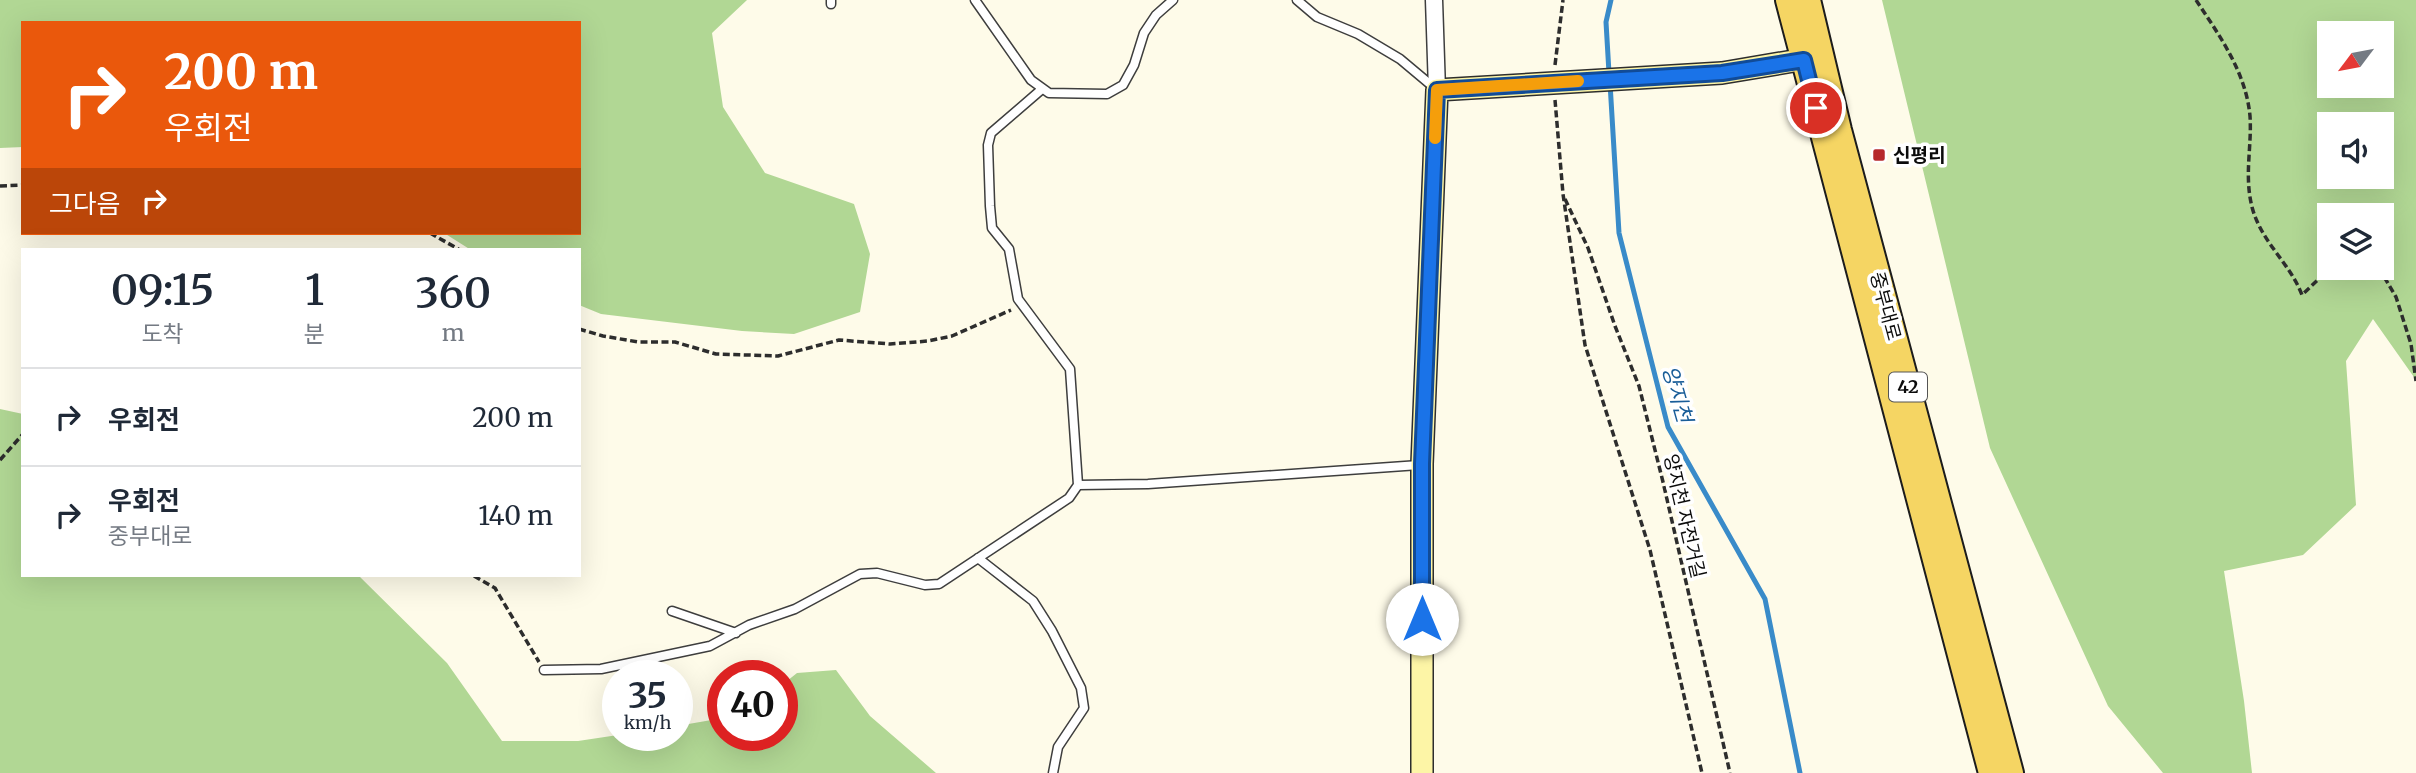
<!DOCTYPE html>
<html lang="ko">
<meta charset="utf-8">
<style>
:root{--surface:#fff;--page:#f2f2f3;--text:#1f2937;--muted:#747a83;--line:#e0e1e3}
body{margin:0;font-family:Merriweather,"Noto Sans KR",serif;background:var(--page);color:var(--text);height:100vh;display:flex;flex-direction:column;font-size:26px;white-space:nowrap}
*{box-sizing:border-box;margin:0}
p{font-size:23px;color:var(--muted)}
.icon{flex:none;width:38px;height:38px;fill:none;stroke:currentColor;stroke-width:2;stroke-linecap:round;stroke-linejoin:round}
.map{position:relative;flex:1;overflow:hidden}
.details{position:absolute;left:21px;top:248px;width:560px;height:329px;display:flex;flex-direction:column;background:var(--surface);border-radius:0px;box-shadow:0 7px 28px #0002}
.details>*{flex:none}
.guide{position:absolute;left:21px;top:21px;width:560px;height:214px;border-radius:0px;box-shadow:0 7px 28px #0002;background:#ea580c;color:#fff;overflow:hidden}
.needle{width:46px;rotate:238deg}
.tools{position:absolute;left:2317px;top:21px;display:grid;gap:14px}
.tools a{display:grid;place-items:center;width:77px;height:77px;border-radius:0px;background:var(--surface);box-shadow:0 7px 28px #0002;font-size:35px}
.speed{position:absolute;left:602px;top:660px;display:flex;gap:14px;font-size:35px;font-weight:700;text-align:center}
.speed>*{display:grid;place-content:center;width:91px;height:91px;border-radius:50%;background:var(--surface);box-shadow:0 7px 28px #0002;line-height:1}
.speed small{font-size:18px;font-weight:400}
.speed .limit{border:10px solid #d22;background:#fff;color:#111}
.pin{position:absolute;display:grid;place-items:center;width:60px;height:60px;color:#fff;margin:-30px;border:4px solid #fff;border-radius:50%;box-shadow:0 2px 7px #0007}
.me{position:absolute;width:77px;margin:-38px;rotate:0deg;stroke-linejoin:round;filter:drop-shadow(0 0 5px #0008)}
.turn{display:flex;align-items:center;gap:24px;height:147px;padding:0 28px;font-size:32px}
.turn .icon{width:91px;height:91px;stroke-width:2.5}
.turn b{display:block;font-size:49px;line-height:60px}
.then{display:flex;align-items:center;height:66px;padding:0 28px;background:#0003;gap:14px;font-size:26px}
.eta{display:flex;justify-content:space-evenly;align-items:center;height:119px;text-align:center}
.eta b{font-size:42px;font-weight:600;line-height:49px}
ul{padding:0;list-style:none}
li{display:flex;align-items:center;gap:21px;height:98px;padding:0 28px;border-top:2px solid var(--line)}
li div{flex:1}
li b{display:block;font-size:26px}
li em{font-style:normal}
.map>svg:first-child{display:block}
.forest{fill:#b1d794;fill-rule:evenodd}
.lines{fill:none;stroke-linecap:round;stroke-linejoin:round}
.stream{stroke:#398bc9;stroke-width:5}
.lane-casing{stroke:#3e3e3e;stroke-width:11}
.street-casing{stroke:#3e3e3e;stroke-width:19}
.secondary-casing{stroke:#2d2d2d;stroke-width:24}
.primary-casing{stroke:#1c1c1c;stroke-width:28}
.path{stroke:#2d2d2d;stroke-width:3.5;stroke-dasharray:7 3.5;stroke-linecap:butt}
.lane{stroke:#fff;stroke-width:8}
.street{stroke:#fff;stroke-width:16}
.secondary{stroke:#fdf5a6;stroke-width:21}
.primary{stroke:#f5d563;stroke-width:24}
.route-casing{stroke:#114b97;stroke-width:18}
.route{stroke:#1a73e8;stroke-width:12}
.slow{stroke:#f59e0b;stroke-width:12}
.poi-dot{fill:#b6282b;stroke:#fff;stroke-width:2.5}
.labels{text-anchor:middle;stroke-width:7;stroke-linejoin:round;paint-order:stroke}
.shield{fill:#fff;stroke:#545454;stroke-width:2}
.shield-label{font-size:18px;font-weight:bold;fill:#0b0b0b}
.poi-label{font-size:19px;font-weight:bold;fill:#0b0b0b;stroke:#fff;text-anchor:start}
.street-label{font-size:19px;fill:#0b0b0b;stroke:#fff}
.water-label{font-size:21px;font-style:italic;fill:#195d98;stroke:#fff}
</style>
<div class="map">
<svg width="2416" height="773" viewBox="0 0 2416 773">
<rect width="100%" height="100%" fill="#fefbe9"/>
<path class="forest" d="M0 0H747L712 33 723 107 765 173 854 204 870 254 860 312 794 334 742 331 601 314 579 305V250H471L444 233H579V23H23V147L0 148Z
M1882 0H2416V380L2373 319 2346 361 2356 505 2303 555 2224 571 2244 701 2252 773H2163L2108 706 1990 448ZM2329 33H2382V86H2329ZM2329 124H2382V177H2329ZM2329 215H2382V268H2329Z
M0 409 23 414V576H359L447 663 502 741H578L618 735H677V726L723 718V735H782V685L797 673 836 670 870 716 936 773H0Z"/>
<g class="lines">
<path class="stream" d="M1609 73 1606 22 1611 0
M1610 83 1619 233 1668 427 1765 599 1800 773"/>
<g class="lane-casing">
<path id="lane" d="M975 0 1031 80 1049 93 1107 94 1123 85 1134 65 1144 33 1156 15 1173 0
M1297 0 1317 17 1358 34 1400 59 1437 90
M831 4V0
M1078 485 1148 484 1419 465
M978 558 1033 601 1052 631 1081 688 1084 708 1058 747 1053 773
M672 611 736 633
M544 670 601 669 710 646 749 625 795 609 860 574 877 573 925 585 939 584 1069 498 1078 485 1070 369 1018 299 1009 249 992 228 990 206 988 145 991 133 1042 89"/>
</g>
<g class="street-casing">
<path id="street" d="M1434 0 1437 90"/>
</g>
<g class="secondary-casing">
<path id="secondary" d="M1422 773V464L1437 90 1722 73 1817 57"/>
</g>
<g class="primary-casing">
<path id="primary" d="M1788 0 1991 773
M1808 0 1839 130 2011 773"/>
</g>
<path class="path" d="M2196 0C2219 35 2246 72 2250 116 2252 147 2244 175 2252 207 2261 242 2290 263 2302 295L2330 268
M1555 65 1563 0
M1555 100 1563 194 1585 345 1650 550 1702 773
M0 186 23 185
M1565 199 1588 248 1615 326 1639 386 1663 482 1730 773
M430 233 460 250
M2379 268 2396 297 2411 344 2416 381
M579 329 603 336 638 342H675L716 354 778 356 839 340 890 344 928 341 952 336 1011 310
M0 460 23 434
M474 576 495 588 539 662"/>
<use href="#lane" class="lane"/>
<use href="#street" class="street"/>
<use href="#secondary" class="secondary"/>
<use href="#primary" class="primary"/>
</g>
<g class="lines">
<g class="route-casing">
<path id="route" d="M1422 619V464L1437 90 1722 73 1804 60 1816 108"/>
</g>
<use href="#route" class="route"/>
<path class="slow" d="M1435 138 1437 90 1578 81"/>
</g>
<rect class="poi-dot" x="1872" y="148" width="14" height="14" rx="3.5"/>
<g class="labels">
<rect class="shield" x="1889" y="372.5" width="38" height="29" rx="5"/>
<g class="shield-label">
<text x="1908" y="393">42</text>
</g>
<g class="poi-label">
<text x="1893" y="162">신평리</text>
</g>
<g class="street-label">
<text transform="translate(1886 306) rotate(75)" y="7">중부대로</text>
<text transform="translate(1685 516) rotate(77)" y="7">양지천 자전거길</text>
</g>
<g class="water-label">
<text transform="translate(1677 394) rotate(74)" y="7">양지천</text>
</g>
</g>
</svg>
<div class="tools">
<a><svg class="needle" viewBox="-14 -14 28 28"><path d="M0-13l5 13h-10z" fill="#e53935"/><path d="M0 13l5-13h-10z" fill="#747a83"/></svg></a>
<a><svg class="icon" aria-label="sound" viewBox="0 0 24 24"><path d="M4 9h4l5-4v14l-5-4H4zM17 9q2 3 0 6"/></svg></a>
<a><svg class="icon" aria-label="layers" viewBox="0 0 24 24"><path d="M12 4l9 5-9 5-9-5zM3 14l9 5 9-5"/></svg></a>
</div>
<div class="speed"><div>35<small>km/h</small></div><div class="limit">40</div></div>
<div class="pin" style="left:1816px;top:108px;background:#d93025"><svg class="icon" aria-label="arrive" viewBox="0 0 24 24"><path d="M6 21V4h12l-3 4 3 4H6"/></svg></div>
<svg class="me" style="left:1422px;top:619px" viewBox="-20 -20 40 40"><circle r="19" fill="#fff"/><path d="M0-13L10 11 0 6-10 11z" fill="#1a73e8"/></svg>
<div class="guide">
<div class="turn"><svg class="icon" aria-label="right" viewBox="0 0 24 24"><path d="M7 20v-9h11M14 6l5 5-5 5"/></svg><div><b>200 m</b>우회전</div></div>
<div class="then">그다음<svg class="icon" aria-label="right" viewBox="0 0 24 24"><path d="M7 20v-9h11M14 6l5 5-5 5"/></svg></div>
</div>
<section class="details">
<div class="eta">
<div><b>09:15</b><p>도착</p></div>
<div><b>1</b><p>분</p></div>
<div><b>360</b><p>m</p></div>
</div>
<ul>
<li><svg class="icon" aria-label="right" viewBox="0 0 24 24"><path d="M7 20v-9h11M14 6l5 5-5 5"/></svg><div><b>우회전</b></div><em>200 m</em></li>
<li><svg class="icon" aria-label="right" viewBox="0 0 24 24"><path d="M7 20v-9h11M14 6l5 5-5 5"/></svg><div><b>우회전</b><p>중부대로</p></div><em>140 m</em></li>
</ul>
</section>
</div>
